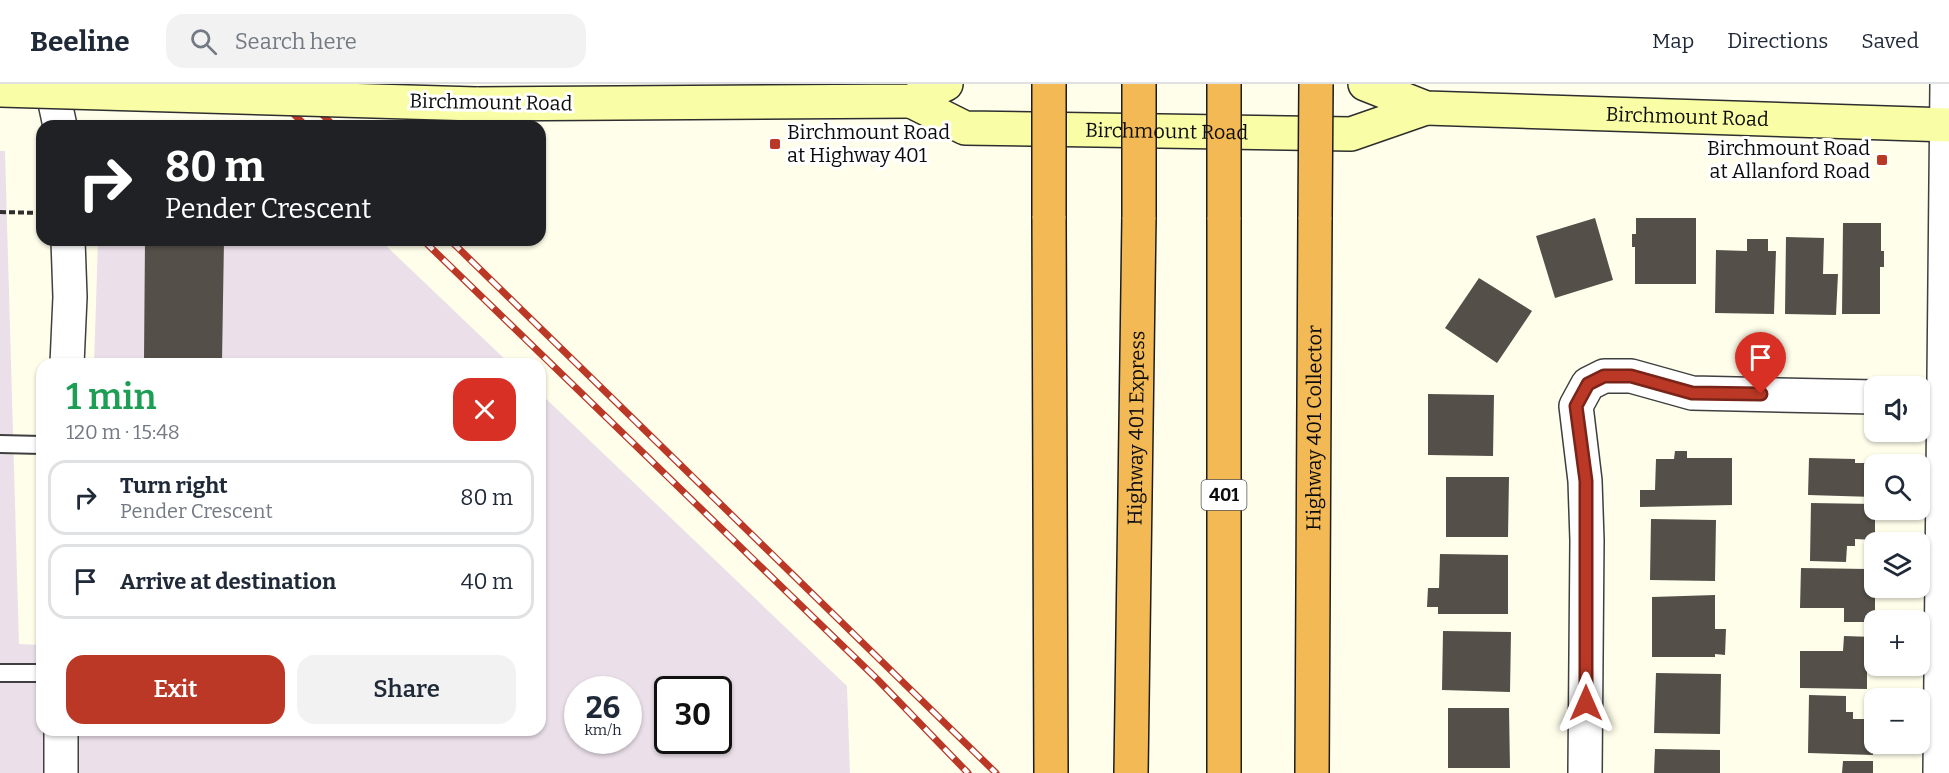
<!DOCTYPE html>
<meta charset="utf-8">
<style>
:root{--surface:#fff;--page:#f2f2f3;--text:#1f2937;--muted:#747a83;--line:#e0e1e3;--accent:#ba3825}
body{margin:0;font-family:Bitter,serif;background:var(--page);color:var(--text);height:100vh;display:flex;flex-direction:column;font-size:22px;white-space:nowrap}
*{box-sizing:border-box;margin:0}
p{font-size:20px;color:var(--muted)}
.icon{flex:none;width:33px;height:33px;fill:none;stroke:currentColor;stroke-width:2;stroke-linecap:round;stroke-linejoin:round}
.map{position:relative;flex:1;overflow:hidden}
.details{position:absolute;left:36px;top:274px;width:510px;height:378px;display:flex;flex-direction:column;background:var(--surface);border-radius:18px;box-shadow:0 2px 4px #0004}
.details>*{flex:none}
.hud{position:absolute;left:36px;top:36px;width:510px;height:126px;border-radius:18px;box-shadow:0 2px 4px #0004;background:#202124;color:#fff;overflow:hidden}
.buttons{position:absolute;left:1864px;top:292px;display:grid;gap:12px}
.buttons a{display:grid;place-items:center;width:66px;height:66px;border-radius:12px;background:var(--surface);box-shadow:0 2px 4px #0004;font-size:30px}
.speed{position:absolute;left:564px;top:592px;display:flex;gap:12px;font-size:30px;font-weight:700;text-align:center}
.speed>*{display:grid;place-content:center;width:78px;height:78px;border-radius:50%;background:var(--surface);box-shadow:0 2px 4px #0004;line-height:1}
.speed small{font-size:15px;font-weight:400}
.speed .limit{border:3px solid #111;border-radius:9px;background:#fff;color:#111}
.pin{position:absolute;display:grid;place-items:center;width:51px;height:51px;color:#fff;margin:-62px -26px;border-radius:50% 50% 50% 0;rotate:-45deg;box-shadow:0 0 6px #0007}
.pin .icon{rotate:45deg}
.me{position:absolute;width:66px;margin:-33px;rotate:0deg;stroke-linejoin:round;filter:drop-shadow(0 0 4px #0008)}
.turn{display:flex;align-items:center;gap:21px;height:126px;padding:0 30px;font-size:27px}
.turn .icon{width:78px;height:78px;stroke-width:2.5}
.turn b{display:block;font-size:42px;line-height:51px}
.round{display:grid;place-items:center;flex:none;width:63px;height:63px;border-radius:18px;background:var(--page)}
.headline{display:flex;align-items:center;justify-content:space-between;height:102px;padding:0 30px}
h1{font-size:36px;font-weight:600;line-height:45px;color:#1e9e55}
.action{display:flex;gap:12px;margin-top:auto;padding:12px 30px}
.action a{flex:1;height:69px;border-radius:18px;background:var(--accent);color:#fff;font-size:24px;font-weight:600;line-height:69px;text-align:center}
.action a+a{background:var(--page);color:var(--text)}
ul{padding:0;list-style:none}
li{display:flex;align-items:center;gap:18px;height:75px;margin:0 12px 9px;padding:0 18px;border:3px solid var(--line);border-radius:18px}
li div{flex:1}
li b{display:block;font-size:22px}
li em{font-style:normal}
header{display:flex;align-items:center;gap:36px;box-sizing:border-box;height:84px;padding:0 30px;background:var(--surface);border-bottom:2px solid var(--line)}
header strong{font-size:28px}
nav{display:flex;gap:33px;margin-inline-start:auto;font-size:21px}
.search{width:420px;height:54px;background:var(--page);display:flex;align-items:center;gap:15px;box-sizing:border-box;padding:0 21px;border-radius:18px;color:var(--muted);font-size:22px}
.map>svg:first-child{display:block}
.industrial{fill:#ebe0ea;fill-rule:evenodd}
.building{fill:#544f48}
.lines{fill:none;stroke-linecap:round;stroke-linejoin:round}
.lane-casing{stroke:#3f3f3f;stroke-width:20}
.street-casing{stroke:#3f3f3f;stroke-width:36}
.secondary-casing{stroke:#2e2e2e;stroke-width:36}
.highway-casing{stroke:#1d1d1d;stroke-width:36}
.path{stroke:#2e2e2e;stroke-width:4;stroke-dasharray:6 3;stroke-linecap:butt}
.lane{stroke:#fff;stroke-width:16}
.street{stroke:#fff;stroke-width:33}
.secondary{stroke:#f9fea6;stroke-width:33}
.highway{stroke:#f3b954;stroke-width:33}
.rail-casing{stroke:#ba3825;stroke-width:7}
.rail{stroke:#fff;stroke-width:4.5;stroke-dasharray:14;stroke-linecap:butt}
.secondary-bridge-casing{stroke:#2e2e2e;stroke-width:36;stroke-linecap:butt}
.highway-bridge-casing{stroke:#1d1d1d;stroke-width:36;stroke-linecap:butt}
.secondary-bridge{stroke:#f9fea6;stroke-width:33}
.highway-bridge{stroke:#f3b954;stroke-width:33}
.route-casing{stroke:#792418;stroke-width:15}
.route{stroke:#ba3825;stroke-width:10}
.poi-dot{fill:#ba3825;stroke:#fff;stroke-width:2}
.labels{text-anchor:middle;stroke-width:6;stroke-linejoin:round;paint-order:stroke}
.shield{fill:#fff;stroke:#555;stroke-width:1.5}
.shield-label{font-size:18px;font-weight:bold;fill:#0c0c0c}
.street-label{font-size:20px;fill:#0c0c0c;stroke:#fff}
.poi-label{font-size:20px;fill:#0c0c0c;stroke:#fff;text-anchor:start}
</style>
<header>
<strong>Beeline</strong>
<div class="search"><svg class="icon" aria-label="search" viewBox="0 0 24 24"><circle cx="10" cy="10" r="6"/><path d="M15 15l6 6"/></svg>Search here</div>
<nav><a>Map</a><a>Directions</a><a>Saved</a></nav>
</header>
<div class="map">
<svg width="1949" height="689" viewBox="0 0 1949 689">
<rect width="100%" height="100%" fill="#fffeeb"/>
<path class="industrial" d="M0 67H5L19 560 42 561V646H540V309L847 602 850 689H0ZM578 606H628V657H578ZM668 606H718V657H668Z
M98 156H380L510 280H94Z"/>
<path class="building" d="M1595 134 1613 196 1555 214 1536 152Z
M1636 134H1696V200H1635V163H1632V150H1636Z
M1843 139H1881V167H1884V183H1880V230H1842Z
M1786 153 1824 154 1823 190H1838L1836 231 1785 230Z
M1747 155H1768V167H1776L1774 230 1715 229 1716 166 1747 167Z
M145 156H224L222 277 144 276Z
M1479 194 1532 227 1497 279 1445 244Z
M1428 310 1494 311 1493 372 1428 371Z
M1675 367H1687V374H1732V421L1640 423V406H1655L1656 375H1674Z
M1809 374 1855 375V379H1875L1874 413 1808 411Z
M1446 393H1509L1508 453H1446Z
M1811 419 1875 420V456L1855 455V462H1847L1846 478 1810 477Z
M1651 435 1716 436 1715 497 1650 496Z
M1440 470 1508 471V530H1438V523H1427L1428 504H1439Z
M1801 484 1868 485V511H1875V538H1844V524H1800Z
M1715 511V545H1726L1725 571 1715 570V573H1652V513Z
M1443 547 1511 548 1510 608 1442 606Z
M1844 552 1874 553 1873 583H1867V605L1800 604V567H1843Z
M1656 589 1721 590 1720 650 1654 649Z
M1809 611 1846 612V628H1853V635H1874L1873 671 1808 669Z
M1448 624H1509L1510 684H1448Z
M1655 665 1720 666V689H1654Z
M1843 677H1873V689H1842Z"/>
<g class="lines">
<g class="lane-casing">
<path id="lane" d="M0 360 42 361
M0 589H42"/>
</g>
<g class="street-casing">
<path id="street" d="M51 0 60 42
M67 280 70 213 68 156
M61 689V646
M1585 689 1587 456 1585 397 1576 322 1588 300 1604 292H1631L1692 309 1875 313
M1940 689 1947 0"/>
</g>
<g class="secondary-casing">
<g id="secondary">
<path id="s1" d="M1365 0 1426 24 1949 41"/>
<path id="s2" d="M911 17 965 44 1351 50 1426 24"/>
<path d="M476 20 911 17 946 0"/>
</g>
</g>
<g class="highway-casing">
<g id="highway">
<path d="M1049 132 1051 689"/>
<path id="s3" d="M1131 689 1139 133"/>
<path d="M1224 689V133"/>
<path id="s4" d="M1312 689 1315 133"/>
</g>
</g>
<path class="path" d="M0 128 42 129"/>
<use href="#lane" class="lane"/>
<use href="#street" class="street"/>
<use href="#secondary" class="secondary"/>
<use href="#highway" class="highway"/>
<g class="rail-casing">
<path id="rail" d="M263 0 306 42
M292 0 334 42
M423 156 878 596 968 689
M450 156 996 689"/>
</g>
<use href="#rail" class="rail"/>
<g class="secondary-bridge-casing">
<path id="secondary-bridge" d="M0 6 476 20"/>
</g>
<g class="highway-bridge-casing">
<path id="highway-bridge" d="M1139 0V133
M1049 132V0
M1224 133V0
M1315 133 1316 0"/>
</g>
<use href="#secondary-bridge" class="secondary-bridge"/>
<use href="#highway-bridge" class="highway-bridge"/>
</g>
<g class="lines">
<g class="route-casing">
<path id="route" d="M1586 619V397L1576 322 1588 300 1604 292H1631L1692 309 1761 310"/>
</g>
<use href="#route" class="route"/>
</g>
<g class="poi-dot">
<rect x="769" y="54" width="12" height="12" rx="3"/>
<rect x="1876" y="70" width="12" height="12" rx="3"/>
</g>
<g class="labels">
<rect class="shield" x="1201.5" y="396" width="45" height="30" rx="4.5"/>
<g class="shield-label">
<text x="1224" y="417">401</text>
</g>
<g class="street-label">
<text transform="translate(491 18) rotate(1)" y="7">Birchmount Road</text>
<text dy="7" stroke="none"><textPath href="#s1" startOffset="327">Birchmount Road</textPath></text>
<text dy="7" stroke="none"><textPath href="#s2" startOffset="262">Birchmount Road</textPath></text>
<text dy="7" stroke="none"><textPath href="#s3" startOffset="345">Highway 401 Express</textPath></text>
<text dy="7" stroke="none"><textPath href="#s4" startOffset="345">Highway 401 Collector</textPath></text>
</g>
<g class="poi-label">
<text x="787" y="55">Birchmount Road<tspan x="787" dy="23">at Highway 401</tspan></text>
<text x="1870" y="71" text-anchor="end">Birchmount Road<tspan x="1870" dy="23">at Allanford Road</tspan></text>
</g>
</g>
</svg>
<div class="buttons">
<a><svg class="icon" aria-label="sound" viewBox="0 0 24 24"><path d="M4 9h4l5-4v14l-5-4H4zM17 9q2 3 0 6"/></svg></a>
<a><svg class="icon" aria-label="search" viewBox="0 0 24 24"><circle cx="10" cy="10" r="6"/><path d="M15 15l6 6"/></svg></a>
<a><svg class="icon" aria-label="layers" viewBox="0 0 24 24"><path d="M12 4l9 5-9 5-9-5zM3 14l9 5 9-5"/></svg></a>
<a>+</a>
<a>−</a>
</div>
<div class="speed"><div>26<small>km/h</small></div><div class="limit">30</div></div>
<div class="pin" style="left:1761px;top:310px;background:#d93025"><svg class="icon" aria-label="arrive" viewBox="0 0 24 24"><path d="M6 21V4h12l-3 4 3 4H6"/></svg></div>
<svg class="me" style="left:1586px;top:619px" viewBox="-20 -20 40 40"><path d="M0-17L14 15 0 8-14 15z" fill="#ba3825" stroke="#fff" stroke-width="4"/></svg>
<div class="hud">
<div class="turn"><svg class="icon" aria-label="right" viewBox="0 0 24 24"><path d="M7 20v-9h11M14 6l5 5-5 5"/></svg><div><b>80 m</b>Pender Crescent</div></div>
</div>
<section class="details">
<div class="headline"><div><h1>1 min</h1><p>120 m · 15:48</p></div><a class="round" style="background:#d93025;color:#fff"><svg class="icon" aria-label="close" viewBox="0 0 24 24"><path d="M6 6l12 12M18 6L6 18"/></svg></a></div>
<ul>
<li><svg class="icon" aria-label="right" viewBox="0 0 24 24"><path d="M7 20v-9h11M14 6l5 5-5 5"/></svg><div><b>Turn right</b><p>Pender Crescent</p></div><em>80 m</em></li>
<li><svg class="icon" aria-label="arrive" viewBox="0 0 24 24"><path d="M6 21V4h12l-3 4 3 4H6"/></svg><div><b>Arrive at destination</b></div><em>40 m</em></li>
</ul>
<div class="action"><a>Exit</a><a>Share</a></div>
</section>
</div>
